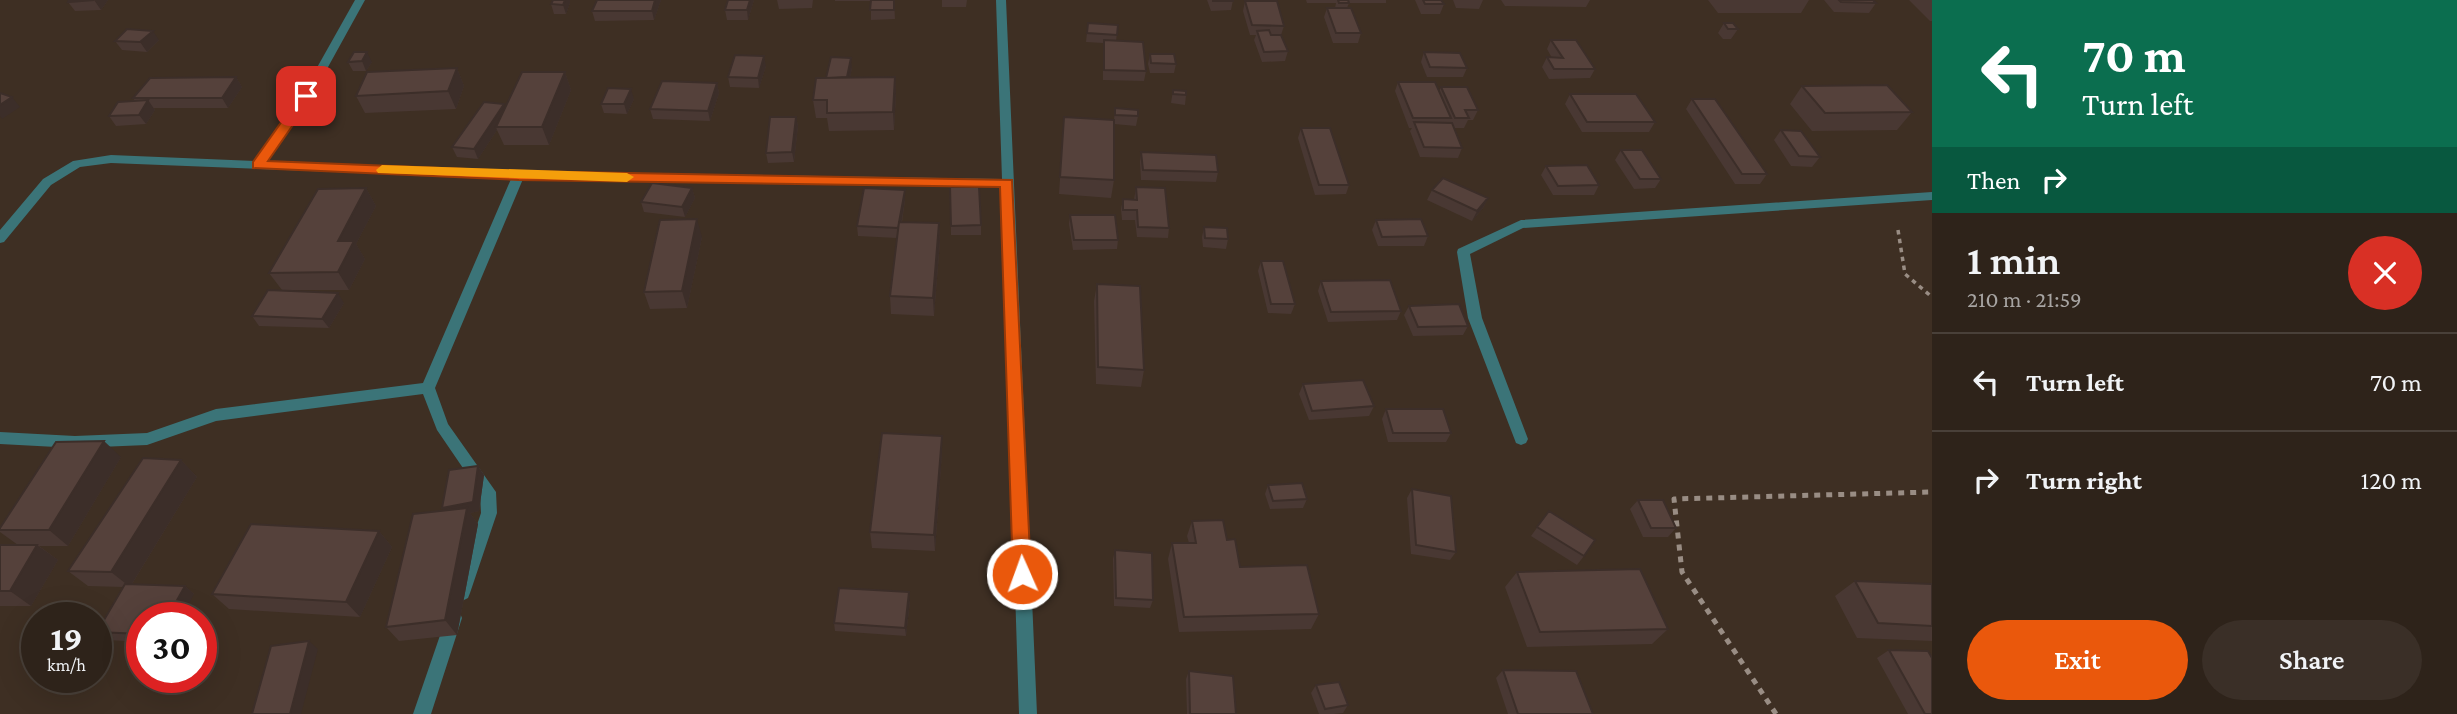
<!DOCTYPE html>
<meta charset="utf-8">
<style>
:root{--surface:#2e231a;--page:#3a2f27;--text:#f1f3f6;--muted:#a7a4a2;--line:#494039;--accent:#ea580c}
body{margin:0;font-family:"Crimson Pro",serif;background:var(--page);color:var(--text);height:100vh;display:flex;flex-direction:column;font-size:26px;white-space:nowrap}
*{box-sizing:border-box;margin:0}
p{font-size:23px;color:var(--muted)}
.icon{flex:none;width:38px;height:38px;fill:none;stroke:currentColor;stroke-width:2;stroke-linecap:round;stroke-linejoin:round}
.map{position:relative;flex:1;overflow:hidden}
.panel{display:flex;flex-direction:column;background:var(--surface);width:525px}
.panel>*{flex:none}
.hud{background:#0b6e4f;color:#fff;overflow:hidden}
.speed{position:absolute;left:21px;top:602px;display:flex;gap:14px;font-size:35px;font-weight:700;text-align:center}
.speed>*{display:grid;place-content:center;width:91px;height:91px;border-radius:50%;background:var(--surface);box-shadow:0 7px 28px #0002,0 0 0 2px var(--line);line-height:1}
.speed small{font-size:18px;font-weight:400}
.speed .limit{border:10px solid #d22;background:#fff;color:#111}
.pin{position:absolute;display:grid;place-items:center;width:60px;height:60px;color:#fff;margin:-30px;border-radius:14px;box-shadow:0 4px 10px #0006}
.me{position:absolute;width:77px;margin:-38px;rotate:358deg;stroke-linejoin:round;filter:drop-shadow(0 0 5px #0008)}
.turn{display:flex;align-items:center;gap:24px;height:147px;padding:0 35px;font-size:32px}
.turn .icon{width:91px;height:91px;stroke-width:2.5}
.turn b{display:block;font-size:49px;line-height:60px}
.then{display:flex;align-items:center;height:66px;padding:0 35px;background:#0003;gap:14px;font-size:26px}
.round{display:grid;place-items:center;flex:none;width:74px;height:74px;border-radius:37px;background:var(--page)}
.overview{display:flex;align-items:center;justify-content:space-between;height:119px;padding:0 35px}
h1{font-size:42px;font-weight:600;line-height:52px}
.action{display:flex;gap:14px;margin-top:auto;padding:14px 35px}
.action a{flex:1;height:80px;border-radius:42px;background:var(--accent);color:#fff;font-size:28px;font-weight:600;line-height:80px;text-align:center}
.action a+a{background:var(--page);color:var(--text)}
ul{padding:0;list-style:none}
li{display:flex;align-items:center;gap:21px;height:98px;padding:0 35px;border-top:2px solid var(--line)}
li div{flex:1}
li b{display:block;font-size:26px}
li em{font-style:normal}
main{display:flex;flex:1;min-height:0}
.map>svg:first-child{display:block}
.lines{fill:none;stroke-linecap:round;stroke-linejoin:round}
.path-far1{stroke:#998d84;stroke-width:3.5;stroke-dasharray:4.5 4.5;stroke-linecap:butt}
.path{stroke:#998d84;stroke-width:5;stroke-dasharray:6 6;stroke-linecap:butt}
.minor{fill:#3b7478;fill-rule:evenodd}
.wall{fill:#493833}
.shaded-wall{fill:#3c2e29}
.building{fill:#55413b;stroke:#3c2e29;stroke-width:2}
.route{fill:#ea580c;stroke:#983908;stroke-width:2}
.slow{fill:#f59e0b}
</style>
<main>
<div class="map">
<svg width="1932" height="714" viewBox="0 0 1932 714">
<rect width="100%" height="100%" fill="#3e2f23"/>
<g class="lines">
<path class="path-far1" d="M1898 230 1905 274 1932 297"/>
<path class="path" d="M1776 714 1682 572 1674 499 1932 492"/>
<path class="minor" d="M355 0H365L312 96 267 161 519 171 1002 179 996 0H1006L1037 714H1019L1002 187 523 179 435 388 448 424 496 492 497 513 470 593 468 598 462 601 456 598 454 593 481 513 480 493 437 430 423 394 216 421 147 445 75 448 0 444V432L75 436 147 433 216 409 423 383 511 179 111 163 80 167 51 185 4 242 0 243V230L43 179 73 161 111 155 255 161 301 96Z
M1932 192V200L1523 228 1470 254 1482 318 1528 439 1526 443 1521 445 1516 443 1468 318 1457 252 1458 249 1521 220Z
M454 610 460 613 462 618 431 714H413L446 618 448 613Z"/>
</g>
<path class="wall" d="M69 0H108L101 10 75 11 68 2Z
M661 0 654 20 595 21 592 11Z
M754 0 748 20H727L725 10Z
M777 0H813L812 8 779 9Z
M835 0H913H894L895 19 871 20V1H835Z
M942 0H967L966 7H942Z
M1207 0H1233L1231 10 1211 11Z
M1306 0H1386V3H1349L1347 8 1361 33 1358 43H1333L1324 17 1327 8H1335L1336 3H1307Z
M1415 0H1441L1444 4 1440 14H1421Z
M1453 0H1483L1479 9 1456 8Z
M1501 0H1590L1586 7 1505 6Z
M1708 0H1809L1801 13H1718Z
M1824 0H1873L1876 3 1869 13 1834 12Z
M1909 0H1932V21H1930Z
M1245 1 1284 26 1281 35 1288 51 1285 61 1262 62 1254 40 1256 35H1250L1243 11Z
M570 3 566 14H554L551 4Z
M1088 23 1118 25 1116 41 1146 71 1144 81 1103 80V43L1086 42Z
M1724 23 1738 29 1731 39H1723L1718 33Z
M159 40 147 52 122 50 115 41Z
M1551 40 1595 69 1590 78 1549 79 1542 67 1547 57 1552 58 1547 49Z
M1424 52 1467 68 1463 77H1427L1421 62Z
M1150 54 1176 64 1174 73H1150L1148 64Z
M348 62H372L366 71H353Z
M766 66 759 88 730 87 728 77Z
M457 68 464 86 456 109 365 113 356 96Z
M852 68 850 77H895L896 94 894 130 829 131 827 118H816L813 100 826 78Z
M565 72 571 90 549 145H504L497 130 478 159 457 157 452 147 505 107Z
M236 77 242 87 228 108H154L155 110 146 124 116 126 109 116 135 101 133 98Z
M1398 82 1439 91 1441 87 1478 110 1473 120H1468L1464 128H1454L1462 148 1458 158 1420 157 1410 131 1412 128H1409L1395 91Z
M717 83 719 93 710 121 653 119 650 109Z
M1802 86 1912 112 1897 130 1812 131 1790 104Z
M1173 90 1186 95 1185 105 1171 103Z
M1570 94 1655 122 1649 132H1582L1565 104Z
M634 99 627 114 604 113 601 104Z
M1692 99 1767 174 1760 184H1735L1686 109Z
M1115 108 1138 116 1136 126 1114 124V180L1111 198 1059 194 1064 117 1114 120Z
M796 117 798 126 794 162 768 163 766 153Z
M1301 128 1349 185 1346 194 1315 195 1298 138Z
M1781 130 1820 157 1812 167 1791 166 1774 140Z
M1621 150 1661 179 1655 188 1634 189 1615 160Z
M1141 152 1218 172 1216 182 1141 180 1140 162Z
M1546 166 1599 185 1594 195H1553L1541 175Z
M950 187 981 225V235H951Z
M1136 187 1169 228 1168 238 1137 237 1135 220H1122L1121 209 1123 199 1134 200Z
M366 188 376 206 356 244 365 259 349 290H282L269 273Z
M692 188 695 198 685 217 644 212 641 202Z
M905 190V200L902 222 939 223 940 241 934 316 891 314 890 296 897 238 858 236 857 226Z
M1432 190 1488 198 1483 208 1472 221 1427 200Z
M1070 215 1118 240 1117 249 1073 250 1069 224Z
M1376 220 1428 236 1424 246H1378L1372 230Z
M1204 227 1228 239 1226 249 1203 247 1202 237Z
M702 237 687 308 650 309 644 292Z
M1261 261 1295 304 1291 314 1268 313 1258 271Z
M1321 281 1401 311 1397 320 1328 322 1318 291Z
M1097 284 1144 370 1141 387 1096 384 1094 301Z
M344 303 329 328 259 326 252 316Z
M1409 306 1468 326 1463 335 1413 336 1404 315Z
M1303 384 1374 406 1369 416 1309 420 1299 394Z
M1386 409 1451 433 1446 442H1388L1382 419Z
M942 452 935 551 872 548 870 532Z
M121 457 68 546H39L58 560 31 606H0V545H18L0 532V528Z
M181 460 197 477 132 584 185 586 194 594 142 618V642L108 640 97 632 123 587 88 586 68 571Z
M478 466 484 475 479 511 470 513 478 524 457 635 399 641 386 627 444 510 442 508Z
M1268 485 1307 499 1303 508 1270 509 1265 494Z
M1412 489 1456 552 1450 560 1411 554 1407 498Z
M1638 500 1676 528 1668 537H1643L1630 509Z
M1549 511 1584 556 1577 565 1531 536Z
M1192 521 1227 540 1240 567 1319 614 1311 629 1179 632 1168 559 1172 543H1189L1187 536Z
M379 531 392 547 360 617 229 609 212 594Z
M1115 550 1153 600 1150 608 1114 606 1113 559Z
M1517 572 1668 629 1652 644 1527 647 1505 587Z
M1855 581 1932 584V641L1857 638 1835 596Z
M910 601 906 636 835 631 834 623Z
M1889 650 1932 714H1908L1877 658Z
M1503 670 1593 714H1508L1496 678Z
M1189 671 1236 714H1187L1186 679Z
M1316 685 1348 705 1343 713 1334 714H1319L1311 693Z"/>
<path class="shaded-wall" d="M94 0H108L101 10Z
M565 0H570V3L566 14 563 5Z
M655 0H661L654 20 652 11Z
M750 0H754L748 20 747 10Z
M153 31 159 40 147 52 140 42Z
M367 52 372 62 366 71 362 61Z
M764 56 766 66 759 88 758 78Z
M851 58 852 68 847 93 846 84Z
M457 68 464 86 456 109 448 91Z
M565 72 571 90 549 145 542 127Z
M236 77 242 87 228 108 222 98Z
M895 77 896 94 894 130 893 112Z
M717 83 719 93 710 121 708 111Z
M631 89 634 99 627 114 624 104Z
M12 97 20 107 2 119 0 116V105Z
M148 100 155 110 146 124 139 115Z
M504 104 508 114 496 127 497 130 478 159 474 149Z
M796 117 798 126 794 162 792 152Z
M366 188 376 206 356 244 365 259 349 290 338 272V241Z
M692 188 695 198 685 217 682 207Z
M905 190V200L899 238V228Z
M1488 198 1483 208 1472 221 1477 211Z
M697 219 702 237 687 308 682 291Z
M939 223 940 241 934 316 933 298Z
M338 293 344 303 329 328 322 319Z
M942 436V452L935 551 934 535Z
M104 441 121 457 68 546 49 530Z
M181 460 197 477 130 587 111 572Z
M478 466 484 475 479 511 470 513 478 524 457 635 445 620 449 516 442 508Z
M379 531 392 547 360 617 346 602Z
M37 545 58 560 31 606 10 591Z
M185 586 194 594 182 618H167Z
M909 592 910 601 906 636 905 628Z
M309 641 318 649 301 714H290Z"/>
<path class="building" d="M69 0H94L68 2Z
M553 0H565L563 5 551 4Z
M597 0H655L652 11H592Z
M728 0H750L747 10H725Z
M871 0H894V10H870Z
M1213 0H1233V1H1213Z
M1338 0H1348L1349 3H1339Z
M1423 0H1441L1444 4H1425Z
M1839 0H1873L1876 3 1841 2Z
M1245 1H1277L1284 26 1252 25Z
M1327 8H1351L1361 33H1336Z
M1088 23 1118 25 1117 35 1087 33Z
M1724 23H1733L1738 29H1728Z
M127 29 153 31 140 42 115 41Z
M1269 30 1271 35H1281L1288 51 1264 52 1257 31Z
M1104 40 1143 42 1146 71 1104 70Z
M1551 40H1576L1595 69H1554L1547 57 1563 58Z
M354 52H367L362 61 348 62Z
M1424 52 1460 53 1467 68 1430 67Z
M1150 54H1174L1176 64 1151 63Z
M735 55 764 56 758 78 728 77Z
M831 57 851 58 847 77 826 78Z
M457 68 448 91 356 96 367 72Z
M522 72H565L542 127H496Z
M236 77 222 98H133L150 78Z
M895 77 893 112 827 113V100H813L816 78Z
M662 81 717 83 708 111 650 109Z
M1398 82H1435L1451 118H1413Z
M1887 85 1912 112 1825 113 1802 86Z
M1441 87H1467L1478 110H1465L1469 118H1455Z
M608 88 631 89 624 104H601Z
M1173 90 1186 91V95L1173 94Z
M0 93 12 97 0 105Z
M1570 94H1636L1655 122H1587Z
M1692 99H1715L1767 174H1742Z
M148 100 139 115 109 116 118 102Z
M484 102 504 104 474 149 452 147Z
M1115 108 1138 110V116L1115 115Z
M770 117H796L792 152 766 153Z
M1064 117 1114 120V180L1060 177Z
M1414 122 1452 123 1462 148 1424 147Z
M1301 128H1330L1349 185H1319Z
M1781 130 1801 131 1820 157 1799 156Z
M1621 150H1642L1661 179H1640Z
M1141 152 1216 155 1218 172 1143 170Z
M1587 165 1599 185 1558 186 1546 166Z
M1443 178 1488 198 1477 211 1432 190Z
M652 183 692 188 682 207 641 202Z
M950 187H979L981 225 951 226Z
M1136 187 1165 188 1169 228 1138 227 1137 210H1123V199L1137 200Z
M366 188 338 241H354L338 272 269 273 318 189Z
M864 188 905 190 898 228 857 226Z
M1070 215H1115L1118 240H1074Z
M697 219 682 291 644 292 660 220Z
M1421 219 1428 236 1382 237 1376 220Z
M899 222 939 223 933 298 890 296Z
M1204 227 1227 228 1228 239 1205 238Z
M1261 261H1283L1295 304H1271Z
M1390 280 1401 311 1331 312 1321 281Z
M1097 284 1140 286 1144 370 1098 367Z
M268 290 338 293 322 319 252 316Z
M1459 304 1468 326 1418 327 1409 306Z
M1363 380 1374 406 1312 411 1303 384Z
M1386 409H1443L1451 433H1393Z
M882 433 942 436 934 535 870 532Z
M104 441 49 530H0V528L56 442Z
M143 458 181 460 111 572 68 571Z
M478 466 473 502 442 508 449 470Z
M1302 483 1307 499 1273 501 1268 485Z
M1412 489 1451 496 1456 552 1416 545Z
M1638 500H1663L1676 528H1651Z
M467 508 445 620 386 627 413 514Z
M1549 511 1595 540 1584 556 1537 527Z
M1223 520 1227 540 1235 539 1240 567 1307 565 1319 614 1184 617 1172 543H1196L1192 521Z
M251 524 379 531 346 602 212 594Z
M0 545H37L10 591H0Z
M1115 550 1152 553 1153 600 1116 598Z
M1640 569 1668 629 1540 632 1517 572Z
M1855 581 1932 584V626L1878 623Z
M125 584 185 586 167 618H142V634L97 632Z
M839 588 909 592 905 628 834 623Z
M309 641 290 714H252L271 646Z
M1889 650 1928 651 1932 658V714H1925Z
M1503 670 1576 671 1593 714H1518Z
M1189 671 1233 676 1236 714H1190Z
M1339 682 1348 705 1325 709 1316 685Z"/>
<path class="route" d="M306 92 313 96 268 161 519 171 1012 180 1031 574 1029 580H1016L1013 574 1000 187 519 180 253 168V162L302 93Z"/>
<path class="slow" d="M382 165 627 173 634 177 627 182 378 173 376 170Z"/>
</svg>
<div class="speed"><div>19<small>km/h</small></div><div class="limit">30</div></div>
<div class="pin" style="left:306px;top:96px;background:#d93025"><svg class="icon" aria-label="arrive" viewBox="0 0 24 24"><path d="M6 21V4h12l-3 4 3 4H6"/></svg></div>
<svg class="me" style="left:1022px;top:574px" viewBox="-20 -20 40 40"><circle r="17" fill="#ea580c" stroke="#fff" stroke-width="3"/><path d="M0-11L8 9 0 5-8 9z" fill="#fff"/></svg>
</div>
<section class="panel">
<div class="hud">
<div class="turn"><svg class="icon" aria-label="left" viewBox="0 0 24 24"><path d="M17 20v-9H6M10 6l-5 5 5 5"/></svg><div><b>70 m</b>Turn left</div></div>
<div class="then">Then<svg class="icon" aria-label="right" viewBox="0 0 24 24"><path d="M7 20v-9h11M14 6l5 5-5 5"/></svg></div>
</div>
<div class="overview"><div><h1>1 min</h1><p>210 m · 21:59</p></div><a class="round" style="background:#d93025;color:#fff"><svg class="icon" aria-label="close" viewBox="0 0 24 24"><path d="M6 6l12 12M18 6L6 18"/></svg></a></div>
<ul>
<li><svg class="icon" aria-label="left" viewBox="0 0 24 24"><path d="M17 20v-9H6M10 6l-5 5 5 5"/></svg><div><b>Turn left</b></div><em>70 m</em></li>
<li><svg class="icon" aria-label="right" viewBox="0 0 24 24"><path d="M7 20v-9h11M14 6l5 5-5 5"/></svg><div><b>Turn right</b></div><em>120 m</em></li>
</ul>
<div class="action"><a>Exit</a><a>Share</a></div>
</section>
</main>
